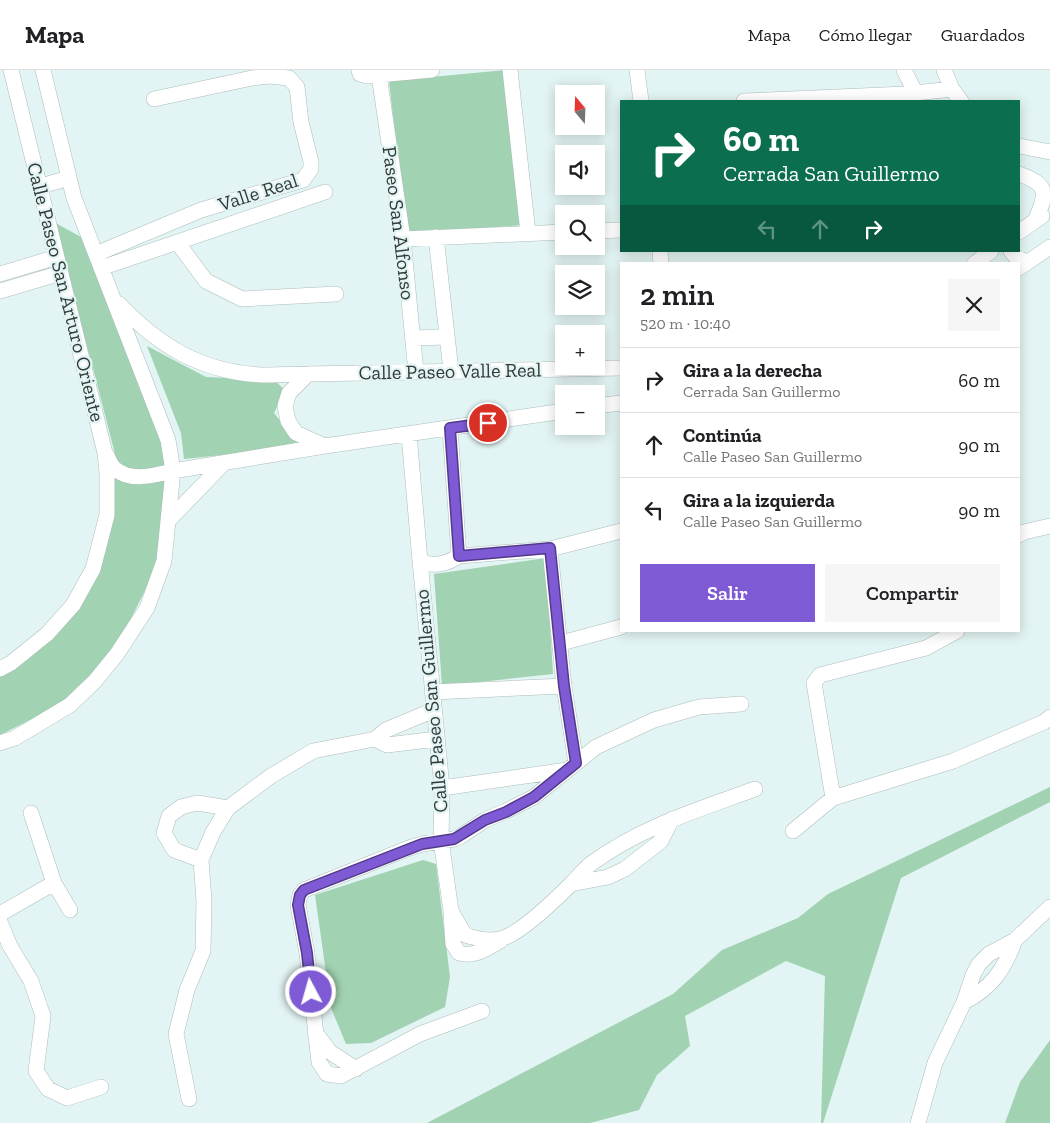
<!DOCTYPE html>
<html lang="es">
<meta charset="utf-8">
<style>
:root{--surface:#fff;--page:#f6f6f6;--text:#202124;--muted:#757577;--line:#e0e0e0;--accent:#7e5ad4}
body{margin:0;font-family:"Zilla Slab",serif;background:var(--page);color:var(--text);height:100vh;display:flex;flex-direction:column;font-size:19px;white-space:nowrap}
*{box-sizing:border-box;margin:0}
p{font-size:16px;color:var(--muted)}
.icon{flex:none;width:28px;height:28px;fill:none;stroke:currentColor;stroke-width:2;stroke-linecap:round;stroke-linejoin:round}
.map{position:relative;flex:1;overflow:hidden}
.sheet{position:absolute;left:620px;top:192px;width:400px;height:370px;display:flex;flex-direction:column;background:var(--surface);border-radius:0px;box-shadow:0 2px 12px #0003}
.sheet>*{flex:none}
.banner{position:absolute;left:620px;top:30px;width:400px;height:152px;border-radius:0px;box-shadow:0 2px 12px #0003;background:#0b6e4f;color:#fff;overflow:hidden}
.needle{width:32px;rotate:341deg}
.buttons{position:absolute;left:555px;top:15px;display:grid;gap:10px}
.buttons a{display:grid;place-items:center;width:50px;height:50px;border-radius:0px;background:var(--surface);box-shadow:0 2px 12px #0003;font-size:25px}
.pin{position:absolute;display:grid;place-items:center;width:42px;height:42px;color:#fff;margin:-21px;border:2px solid #fff;border-radius:50%;box-shadow:0 1px 5px #0007}
.me{position:absolute;width:55px;margin:-28px;rotate:354deg;stroke-linejoin:round;filter:drop-shadow(0 0 4px #0008)}
.turn{display:flex;align-items:center;gap:18px;height:105px;padding:0 20px;font-size:22px}
.turn .icon{width:65px;height:65px;stroke-width:2.5}
.turn b{display:block;font-size:35px;line-height:42px}
.lanes{display:flex;align-items:center;height:48px;padding:0 20px;background:#0003;justify-content:center;gap:25px;direction:ltr}
.lanes .off{opacity:.35}
.round{display:grid;place-items:center;flex:none;width:52px;height:52px;border-radius:0px;background:var(--page)}
.overview{display:flex;align-items:center;justify-content:space-between;height:85px;padding:0 20px}
h1{font-size:30px;font-weight:600;line-height:38px}
.primary-button{display:flex;gap:10px;margin-top:auto;padding:10px 20px}
.primary-button a{flex:1;height:58px;border-radius:0px;background:var(--accent);color:#fff;font-size:20px;font-weight:600;line-height:58px;text-align:center}
.primary-button a+a{background:var(--page);color:var(--text)}
ul{padding:0;list-style:none}
li{display:flex;align-items:center;gap:15px;height:65px;padding:0 20px;border-top:1px solid var(--line)}
li div{flex:1}
li b{display:block;font-size:19px}
li em{font-style:normal}
header{display:flex;align-items:center;gap:30px;box-sizing:border-box;height:70px;padding:0 25px;background:var(--surface);border-bottom:1px solid var(--line)}
header strong{font-size:24px}
nav{display:flex;gap:28px;margin-inline-start:auto;font-size:18px}
.map>svg:first-child{display:block}
.green{fill:#a1d2b1}
.lines{fill:none;stroke-linecap:round;stroke-linejoin:round}
.minor-casing{stroke:#acbdbd;stroke-width:16}
.minor{stroke:#fff;stroke-width:15}
.route-casing{stroke:#523a8a;stroke-width:12}
.route{stroke:#7e5ad4;stroke-width:9}
.labels{text-anchor:middle;stroke-width:4.5;stroke-linejoin:round;paint-order:stroke}
.street-label{font-size:20px;fill:#333a3a;stroke:#e2f4f3}
</style>
<header>
<strong>Mapa</strong>
<nav><a>Mapa</a><a>Cómo llegar</a><a>Guardados</a></nav>
</header>
<div class="map">
<svg width="1050" height="1053" viewBox="0 0 1050 1053">
<rect width="100%" height="100%" fill="#e2f4f3"/>
<path class="green" d="M506 0 523 155 407 165 389 11Z
M52 151 90 172 164 374 169 411 160 490 114 583 64 633 0 665V603L91 513 117 392 93 298Z
M147 276 206 307 274 310 285 320 274 343 301 377 184 389 181 363Z
M546 488 553 604 442 616 434 504Z
M1050 717V732L901 808 823 1053H821L825 906 786 891 685 946 690 976 657 1005 639 1040 590 1053H427L673 924 722 880 798 848 828 824Z
M423 790 436 794 450 907 445 937 371 973 346 974 331 938 315 825Z
M1050 970V1053H1005L1020 1012Z"/>
<g class="lines">
<g class="minor-casing">
<path id="minor" d="M359 0 360 4 367 6 432 0
M510 0 528 163
M637 0 641 31
M904 0 919 30
M944 0 952 19 961 31
M379 5 403 169 416 302
M744 31 906 24 952 19
M1019 76 1050 82
M1019 104C1050 115 1047 124 1035 151
M41 116 69 108
M596 161 621 160
M1019 162 1042 146
M436 167 451 301
M403 169 564 162
M177 172 206 211 242 229 336 224
M660 181 661 194
M1011 181 1017 188 1028 192
M96 184 201 140 303 110 311 99V92L301 52 297 17 289 8 269 6 252 8 154 29
M974 194 991 181
M101 198 325 122
M1019 198 1050 177
M0 204 57 187
M0 221 61 203
M119 234C160 277 202 302 262 305 277 305 293 304 308 304L621 298
M413 268 447 267
M308 304 289 323 285 336 288 351 296 363 325 376
M596 336 621 333
M450 358 459 486
M409 365 420 491 442 718 441 770 451 841 465 865C477 869 493 873 506 867 526 858 554 831 571 814 578 807 584 799 592 793 643 756 698 740 755 719
M106 384C108 388 111 395 114 398 130 413 155 405 173 401L325 376 564 341
M168 451 224 393
M1019 465 1024 462 1050 456
M550 479 564 616 576 693
M420 491C433 497 447 494 459 486L550 479 621 461
M561 573 621 557
M0 599 11 593 47 564 73 535 93 499 107 445V402L105 383 11 0
M432 622 564 616
M375 669 387 675 437 669
M0 673 15 668 70 635 95 611 117 584 147 538 164 491 173 401 168 370 74 128 43 0
M442 718 567 700
M833 728 814 613 820 605 926 578 957 561
M31 743 54 813 70 840
M793 761 833 728 953 691 1044 652 1050 647
M201 790 174 780 164 763 169 746 181 737 197 733 228 738
M571 814 608 807 625 799 661 771 672 749
M0 844 54 813
M451 845 453 874 459 883C474 888 487 878 500 871
M0 852 10 876 31 911 43 946 36 1001 48 1019 67 1028 101 1017
M964 932C992 918 1005 898 1015 870
M482 941 420 964 341 1006 327 1004 319 992 307 883 298 835 300 825 304 820 409 778 422 774 454 769 461 766 485 750 506 741 534 727 596 677 654 650 699 637 741 634
M315 962 330 982 356 999
M189 1029 176 964 187 920 203 881 204 831 201 790 213 762 228 738 271 706 313 681 375 669 386 660 434 640
M918 1053 935 993 964 932 973 905 979 894 989 884 1015 870 1050 837"/>
</g>
<use href="#minor" class="minor"/>
</g>
<g class="lines">
<g class="route-casing">
<path id="route" d="M311 922 307 883 298 835 300 825 304 820 422 774 454 769 485 750 506 742 534 727 576 693 564 616 550 478 459 486 450 358 488 353"/>
</g>
<use href="#route" class="route"/>
</g>
<g class="labels">
<g class="street-label">
<text transform="translate(258 122) rotate(-18)" y="7">Valle Real</text>
<text transform="translate(399 153) rotate(83)" y="7">Paseo San Alfonso</text>
<text transform="translate(66 222) rotate(76)" y="7">Calle Paseo San Arturo Oriente</text>
<text transform="translate(450 301) rotate(-1)" y="7">Calle Paseo Valle Real</text>
<text transform="translate(431 631) rotate(-95)" y="7">Calle Paseo San Guillermo</text>
</g>
</g>
</svg>
<div class="buttons">
<a><svg class="needle" viewBox="-14 -14 28 28"><path d="M0-13l5 13h-10z" fill="#e53935"/><path d="M0 13l5-13h-10z" fill="#757577"/></svg></a>
<a><svg class="icon" aria-label="sound" viewBox="0 0 24 24"><path d="M4 9h4l5-4v14l-5-4H4zM17 9q2 3 0 6"/></svg></a>
<a><svg class="icon" aria-label="search" viewBox="0 0 24 24"><circle cx="10" cy="10" r="6"/><path d="M15 15l6 6"/></svg></a>
<a><svg class="icon" aria-label="layers" viewBox="0 0 24 24"><path d="M12 4l9 5-9 5-9-5zM3 14l9 5 9-5"/></svg></a>
<a>+</a>
<a>−</a>
</div>
<div class="pin" style="left:488px;top:353px;background:#d93025"><svg class="icon" aria-label="arrive" viewBox="0 0 24 24"><path d="M6 21V4h12l-3 4 3 4H6"/></svg></div>
<svg class="me" style="left:311px;top:922px" viewBox="-20 -20 40 40"><circle r="17" fill="#7e5ad4" stroke="#fff" stroke-width="3"/><path d="M0-11L8 9 0 5-8 9z" fill="#fff"/></svg>
<div class="banner">
<div class="turn"><svg class="icon" aria-label="right" viewBox="0 0 24 24"><path d="M7 20v-9h11M14 6l5 5-5 5"/></svg><div><b>60 m</b>Cerrada San Guillermo</div></div>
<div class="lanes"><svg class="icon off" aria-label="left" viewBox="0 0 24 24"><path d="M17 20v-9H6M10 6l-5 5 5 5"/></svg><svg class="icon off" aria-label="ahead" viewBox="0 0 24 24"><path d="M12 20V5M6 11l6-6 6 6"/></svg><svg class="icon" aria-label="right" viewBox="0 0 24 24"><path d="M7 20v-9h11M14 6l5 5-5 5"/></svg></div>
</div>
<section class="sheet">
<div class="overview"><div><h1>2 min</h1><p>520 m · 10:40</p></div><a class="round"><svg class="icon" aria-label="close" viewBox="0 0 24 24"><path d="M6 6l12 12M18 6L6 18"/></svg></a></div>
<ul>
<li><svg class="icon" aria-label="right" viewBox="0 0 24 24"><path d="M7 20v-9h11M14 6l5 5-5 5"/></svg><div><b>Gira a la derecha</b><p>Cerrada San Guillermo</p></div><em>60 m</em></li>
<li><svg class="icon" aria-label="ahead" viewBox="0 0 24 24"><path d="M12 20V5M6 11l6-6 6 6"/></svg><div><b>Continúa</b><p>Calle Paseo San Guillermo</p></div><em>90 m</em></li>
<li><svg class="icon" aria-label="left" viewBox="0 0 24 24"><path d="M17 20v-9H6M10 6l-5 5 5 5"/></svg><div><b>Gira a la izquierda</b><p>Calle Paseo San Guillermo</p></div><em>90 m</em></li>
</ul>
<div class="primary-button"><a>Salir</a><a>Compartir</a></div>
</section>
</div>
